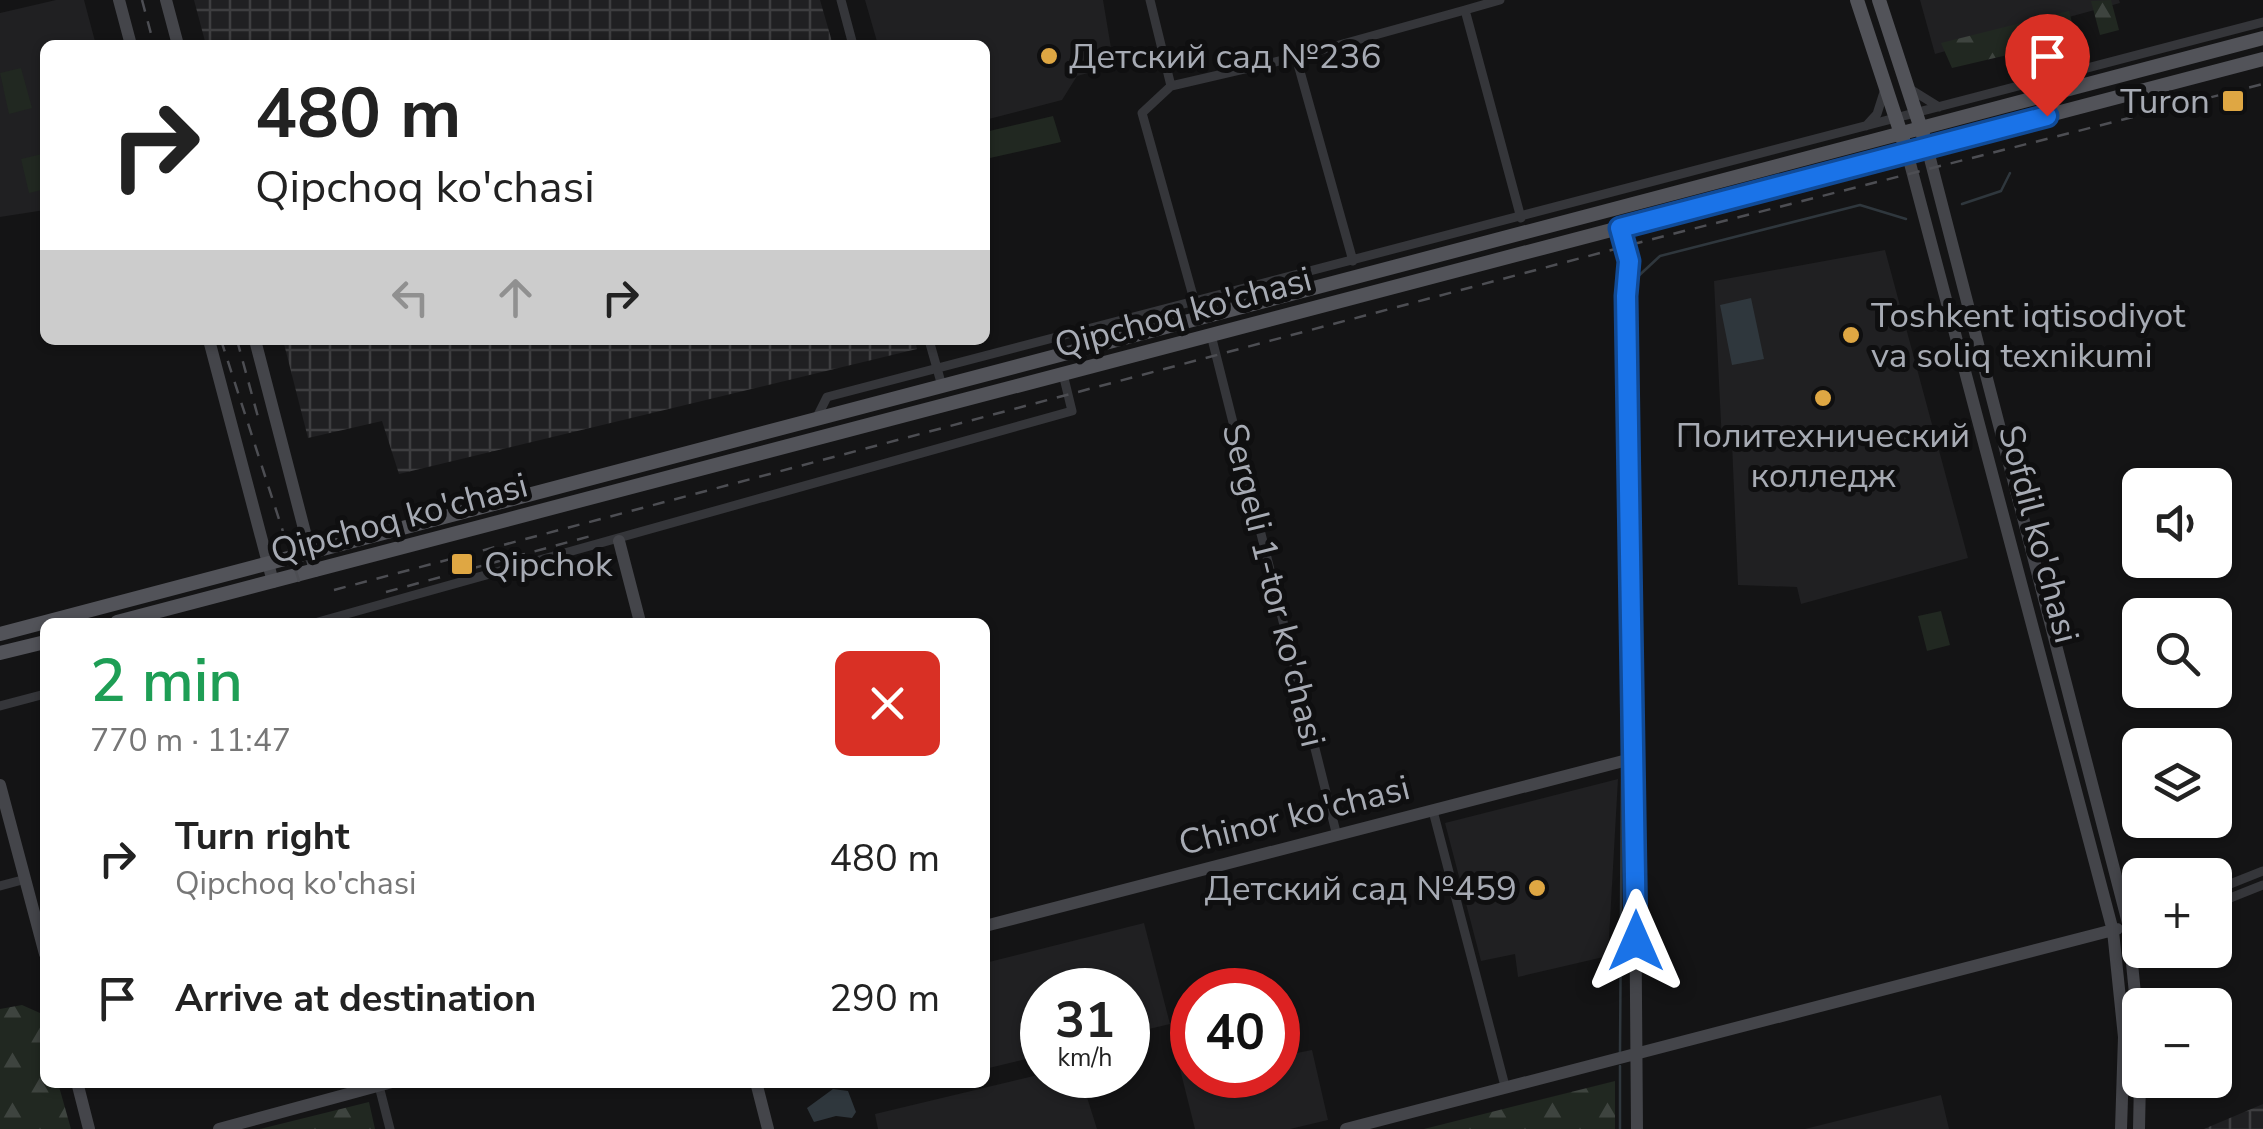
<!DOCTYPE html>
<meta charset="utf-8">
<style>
:root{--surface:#fff;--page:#f6f6f6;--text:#222;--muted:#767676}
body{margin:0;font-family:"Nunito Sans",sans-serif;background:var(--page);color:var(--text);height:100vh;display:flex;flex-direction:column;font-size:38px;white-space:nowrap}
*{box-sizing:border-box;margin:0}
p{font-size:32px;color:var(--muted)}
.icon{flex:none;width:55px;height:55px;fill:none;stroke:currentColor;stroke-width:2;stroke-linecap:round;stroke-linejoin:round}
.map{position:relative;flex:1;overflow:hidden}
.sheet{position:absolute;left:40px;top:618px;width:950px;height:470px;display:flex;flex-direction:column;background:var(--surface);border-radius:15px;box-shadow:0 2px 8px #0004}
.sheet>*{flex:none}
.hud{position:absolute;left:40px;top:40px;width:950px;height:305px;border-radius:15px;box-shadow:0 2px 8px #0004;background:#fff;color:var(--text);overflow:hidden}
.buttons{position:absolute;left:2122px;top:468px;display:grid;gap:20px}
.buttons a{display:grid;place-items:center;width:110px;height:110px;border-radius:15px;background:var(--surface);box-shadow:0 2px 8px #0004;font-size:50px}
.speed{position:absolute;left:1020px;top:968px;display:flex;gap:20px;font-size:50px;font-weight:700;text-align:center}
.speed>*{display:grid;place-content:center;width:130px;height:130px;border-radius:50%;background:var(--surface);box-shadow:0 2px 8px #0004;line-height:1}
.speed small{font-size:25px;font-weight:400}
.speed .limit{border:15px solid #d22;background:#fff;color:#111}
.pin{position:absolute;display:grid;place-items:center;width:85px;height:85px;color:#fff;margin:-102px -42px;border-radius:50% 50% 50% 0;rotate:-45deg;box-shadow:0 0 10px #0007}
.pin .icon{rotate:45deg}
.me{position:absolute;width:110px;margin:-55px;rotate:0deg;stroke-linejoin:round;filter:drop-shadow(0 0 8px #0008)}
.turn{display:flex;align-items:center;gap:35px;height:210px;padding:0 50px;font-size:45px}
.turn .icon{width:130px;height:130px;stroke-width:2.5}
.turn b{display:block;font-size:70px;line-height:85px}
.lanes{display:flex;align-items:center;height:95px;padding:0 50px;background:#0003;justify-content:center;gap:50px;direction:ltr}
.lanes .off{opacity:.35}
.round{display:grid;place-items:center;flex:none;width:105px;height:105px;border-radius:15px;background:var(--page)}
.summary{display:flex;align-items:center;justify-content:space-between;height:170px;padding:0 50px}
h1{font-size:60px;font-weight:600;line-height:75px;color:#1e9e55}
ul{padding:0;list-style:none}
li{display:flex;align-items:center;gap:30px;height:140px;padding:0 50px}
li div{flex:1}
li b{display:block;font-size:38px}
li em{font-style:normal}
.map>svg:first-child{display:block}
.built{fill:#202022}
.industrial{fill:url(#industrial-grid)}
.grass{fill:#212821}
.forest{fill:url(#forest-firs)}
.water{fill:#2f373d}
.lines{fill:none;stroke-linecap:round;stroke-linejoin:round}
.stream{stroke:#2f373d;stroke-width:2.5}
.street{stroke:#35363a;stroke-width:9}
.secondary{stroke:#44454a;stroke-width:12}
.primary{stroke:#525359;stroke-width:14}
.rail{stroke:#4d4e53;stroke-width:2.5;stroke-dasharray:12 10;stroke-linecap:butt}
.route-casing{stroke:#114b97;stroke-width:25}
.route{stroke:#1a73e8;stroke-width:18}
.poi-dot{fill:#dfa743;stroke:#0f0f10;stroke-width:4}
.labels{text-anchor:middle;stroke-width:10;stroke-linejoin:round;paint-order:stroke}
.poi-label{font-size:35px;fill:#a7abb4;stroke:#0f0f10;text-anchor:start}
.street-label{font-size:35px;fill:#a7abb4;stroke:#0f0f10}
</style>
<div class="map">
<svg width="2263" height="1129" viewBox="0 0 2263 1129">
<defs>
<pattern id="industrial-grid" width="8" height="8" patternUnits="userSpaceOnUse" patternTransform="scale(2.5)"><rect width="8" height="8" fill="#202022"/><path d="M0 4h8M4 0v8" fill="none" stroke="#3e3e40"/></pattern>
<pattern id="forest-firs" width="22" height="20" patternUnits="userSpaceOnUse" patternTransform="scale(2.5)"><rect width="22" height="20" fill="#212821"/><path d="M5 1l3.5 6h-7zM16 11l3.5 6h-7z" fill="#3e443f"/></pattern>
</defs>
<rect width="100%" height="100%" fill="#141415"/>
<path class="built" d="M56 0H84L96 45H45V210L0 217V13Z
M865 0H1103L1114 66 1077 76 1062 100 985 120V45H878Z
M1920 0H2119L2120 3 1935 54Z
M1885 250 1968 558 1801 604 1797 587 1738 585 1732 443H1722L1714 281Z
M1618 779 1608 956 1518 977 1515 954 1481 961 1445 823Z
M1144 923 1170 1024 1128 1034V990H1042V1055L985 1069V963Z
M1278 1014 1292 1054 1312 1050 1328 1120 1290 1129H1195L1173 1041 1192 1036V1075H1278Z
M1042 1074 1080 1075 1097 1129H878L875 1114Z
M1941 1095 1949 1129H1805Z"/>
<path class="industrial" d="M194 0H820L833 45H206Z
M283 340H915L917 349 399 474 382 421 308 438Z
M2263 1104V1129H2204Z"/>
<path class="grass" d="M21 68 32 108 9 114 0 73Z
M1053 116 1061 142 990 158 985 132Z
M42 154 45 189 29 193 21 159Z
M1941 611 1950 645 1927 651 1918 616Z"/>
<path class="forest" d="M2111 0 2119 30 2100 35 2091 1Z
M2069 11 2076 39 1952 68 1941 43Z
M22 1005 40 1013 45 1032V1082L58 1083 71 1129H0V1009Z
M1615 1081V1129H1424Z
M369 1102 375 1129H260Z"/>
<path class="water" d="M1751 298 1764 359 1732 365 1720 305Z
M833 1089 848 1091 856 1112 852 1118 836 1116 814 1122 807 1108Z"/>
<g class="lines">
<path class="stream" d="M1962 204 2001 191 2010 173
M1632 282 1660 256 1860 205 1906 219
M1619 301 1622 758
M1620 1053 1622 766
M1620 1066V1129"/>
<path class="street" d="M841 0 853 45
M1150 0 1171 86
M1465 10 1500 0
M1910 89 1939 107
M1866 126 1877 114 1884 92
M1353 261 1296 57 1465 10 1521 218
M1195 303 1142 113 1171 86 1296 57
M1211 335 1337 836
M929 340 942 386
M817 417 827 397 2263 22
M318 622 1072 411 1063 374
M0 706 45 694
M1433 811 1505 1086
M0 886 26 879
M2215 890 2263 871
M2215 904 2263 885
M379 1086 390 1129"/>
<path class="secondary" d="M119 0 131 45
M166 0 178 45
M1927 147 2128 923 2140 1044
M1907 152 2113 931 2124 1037 2121 1129
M1620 228 1629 261 1625 295 1633 610 1637 1129
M209 340 273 582
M255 340 315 571
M619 541 640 622
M0 785 45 954
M985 926 1635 758
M77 1082 89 1129
M756 1082 768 1129
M219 1129 392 1082
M1346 1129 2117 929
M2139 1129 2140 1080"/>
<path class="primary" d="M1857 0 1907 152
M1879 0 1927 147
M117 622 2263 59
M0 634 2263 38
M0 653 45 642"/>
<path class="rail" d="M142 0 154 45
M221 340 300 584
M237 340 258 417
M334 590 1645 241 2263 84
M386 592 598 534"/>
</g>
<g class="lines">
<g class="route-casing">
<path id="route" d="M1636 941 1626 296 1629 261 1620 228 2047 116"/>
</g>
<use href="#route" class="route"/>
</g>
<g class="poi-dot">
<circle cx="1049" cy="56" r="10"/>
<rect x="2221" y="89" width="24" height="24" rx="5"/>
<circle cx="1851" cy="335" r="10"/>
<circle cx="1823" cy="398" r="10"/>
<rect x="450" y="552" width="24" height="24" rx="5"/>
<circle cx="1537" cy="888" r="10"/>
</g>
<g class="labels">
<g class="poi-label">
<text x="1069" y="68">Детский сад №236</text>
<text x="2210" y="113" text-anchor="end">Turon</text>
<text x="1871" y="327">Toshkent iqtisodiyot<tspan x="1871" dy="40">va soliq texnikumi</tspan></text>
<text x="1823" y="447" text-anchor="middle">Политехнический<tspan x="1823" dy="40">колледж</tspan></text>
<text x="484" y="576">Qipchok</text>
<text x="1517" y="900" text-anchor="end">Детский сад №459</text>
</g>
<g class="street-label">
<text transform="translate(1183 312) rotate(-15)" y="12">Qipchoq ko'chasi</text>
<text transform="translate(399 518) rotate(-15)" y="12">Qipchoq ko'chasi</text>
<text transform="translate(2039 534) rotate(75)" y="12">Sofdil ko'chasi</text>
<text transform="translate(1274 585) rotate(76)" y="12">Sergeli 1-tor ko'chasi</text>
<text transform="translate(1294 815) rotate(-14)" y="12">Chinor ko'chasi</text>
</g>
</g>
</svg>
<div class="buttons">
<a><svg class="icon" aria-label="sound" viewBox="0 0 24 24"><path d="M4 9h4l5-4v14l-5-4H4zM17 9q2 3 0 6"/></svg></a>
<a><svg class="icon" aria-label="search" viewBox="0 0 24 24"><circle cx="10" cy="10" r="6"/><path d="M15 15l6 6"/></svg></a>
<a><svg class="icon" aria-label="layers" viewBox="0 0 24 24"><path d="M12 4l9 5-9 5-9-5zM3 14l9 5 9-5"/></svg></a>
<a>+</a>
<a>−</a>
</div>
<div class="speed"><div>31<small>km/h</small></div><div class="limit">40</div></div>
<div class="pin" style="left:2047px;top:116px;background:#d93025"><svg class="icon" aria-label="arrive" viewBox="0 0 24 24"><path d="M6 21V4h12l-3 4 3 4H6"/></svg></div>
<svg class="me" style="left:1636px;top:941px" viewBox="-20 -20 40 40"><path d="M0-17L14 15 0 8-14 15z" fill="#1a73e8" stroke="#fff" stroke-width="4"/></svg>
<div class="hud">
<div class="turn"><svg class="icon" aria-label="right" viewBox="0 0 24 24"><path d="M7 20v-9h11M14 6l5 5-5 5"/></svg><div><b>480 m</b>Qipchoq ko'chasi</div></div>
<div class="lanes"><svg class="icon off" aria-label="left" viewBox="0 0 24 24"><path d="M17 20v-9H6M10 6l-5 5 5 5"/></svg><svg class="icon off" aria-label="ahead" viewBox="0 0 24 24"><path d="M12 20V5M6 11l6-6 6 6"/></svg><svg class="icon" aria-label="right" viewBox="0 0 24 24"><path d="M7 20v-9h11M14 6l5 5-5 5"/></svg></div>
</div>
<section class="sheet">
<div class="summary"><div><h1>2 min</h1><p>770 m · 11:47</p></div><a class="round" style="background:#d93025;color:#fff"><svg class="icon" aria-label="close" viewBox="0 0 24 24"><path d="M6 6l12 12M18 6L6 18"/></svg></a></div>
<ul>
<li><svg class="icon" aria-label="right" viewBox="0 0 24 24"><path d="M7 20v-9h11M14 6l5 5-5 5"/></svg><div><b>Turn right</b><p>Qipchoq ko'chasi</p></div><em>480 m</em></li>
<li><svg class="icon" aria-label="arrive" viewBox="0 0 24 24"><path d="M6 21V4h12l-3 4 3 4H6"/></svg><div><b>Arrive at destination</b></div><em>290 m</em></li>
</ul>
</section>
</div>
